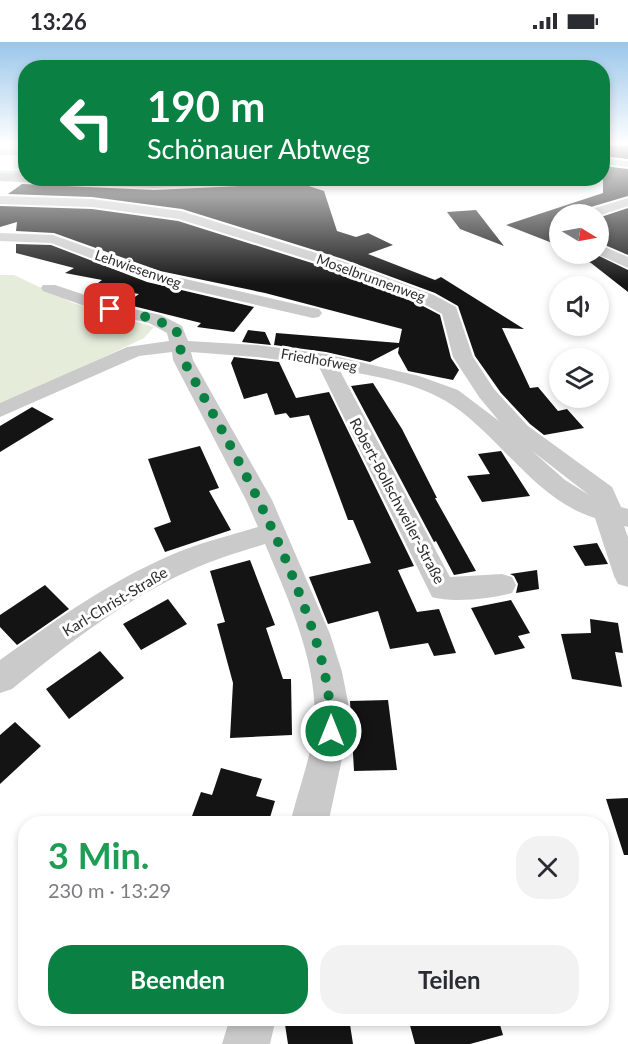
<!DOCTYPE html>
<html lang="de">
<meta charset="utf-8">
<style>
:root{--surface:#fff;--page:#f2f2f3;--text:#2b2b33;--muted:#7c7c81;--accent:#0b8043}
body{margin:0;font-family:Lato,sans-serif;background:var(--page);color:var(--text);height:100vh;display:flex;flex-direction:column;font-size:22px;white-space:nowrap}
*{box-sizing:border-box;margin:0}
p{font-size:20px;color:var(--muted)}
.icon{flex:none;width:33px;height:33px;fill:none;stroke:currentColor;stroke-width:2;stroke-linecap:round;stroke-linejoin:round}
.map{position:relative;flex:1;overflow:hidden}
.side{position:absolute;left:18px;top:774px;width:591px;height:210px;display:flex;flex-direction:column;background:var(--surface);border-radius:24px;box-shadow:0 3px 9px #0003}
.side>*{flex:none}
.top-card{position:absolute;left:18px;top:18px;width:592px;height:126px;border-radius:24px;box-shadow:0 3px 9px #0003;background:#0b8043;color:#fff;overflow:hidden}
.needle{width:39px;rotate:100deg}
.buttons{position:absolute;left:549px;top:162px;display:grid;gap:12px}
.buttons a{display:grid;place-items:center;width:60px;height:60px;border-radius:50%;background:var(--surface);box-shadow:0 3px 9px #0003;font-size:30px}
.pin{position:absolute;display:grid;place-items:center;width:51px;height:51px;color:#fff;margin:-26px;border-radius:12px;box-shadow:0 3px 9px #0006}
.me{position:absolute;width:66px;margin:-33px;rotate:0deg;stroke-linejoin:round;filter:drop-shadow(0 0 4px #0008)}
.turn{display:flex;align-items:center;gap:21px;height:126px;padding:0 30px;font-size:27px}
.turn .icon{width:78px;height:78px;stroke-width:2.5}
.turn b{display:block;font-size:42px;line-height:51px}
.round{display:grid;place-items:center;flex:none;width:63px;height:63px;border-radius:24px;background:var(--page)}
.overview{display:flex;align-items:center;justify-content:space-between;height:102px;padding:0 30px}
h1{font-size:36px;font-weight:700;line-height:45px;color:#1e9e55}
.button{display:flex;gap:12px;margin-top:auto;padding:12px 30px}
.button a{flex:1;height:69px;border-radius:24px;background:var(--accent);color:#fff;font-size:24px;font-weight:700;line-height:69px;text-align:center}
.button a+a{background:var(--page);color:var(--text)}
.status{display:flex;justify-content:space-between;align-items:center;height:42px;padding:0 30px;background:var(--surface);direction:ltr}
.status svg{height:16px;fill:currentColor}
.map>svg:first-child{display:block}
.green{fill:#e5ecda}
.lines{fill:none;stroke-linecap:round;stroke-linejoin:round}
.stream{stroke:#c5e1ec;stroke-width:3}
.building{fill:#141414}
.minor{fill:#cacaca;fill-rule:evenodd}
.secondary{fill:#b7b7b7;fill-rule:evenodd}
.route{stroke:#0b8043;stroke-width:10;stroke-dasharray:0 18}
.labels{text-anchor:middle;stroke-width:6;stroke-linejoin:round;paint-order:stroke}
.far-street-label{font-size:14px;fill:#2d2d2d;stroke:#fff}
.street-label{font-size:15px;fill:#2d2d2d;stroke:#fff}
</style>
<div class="status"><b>13:26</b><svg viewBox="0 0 49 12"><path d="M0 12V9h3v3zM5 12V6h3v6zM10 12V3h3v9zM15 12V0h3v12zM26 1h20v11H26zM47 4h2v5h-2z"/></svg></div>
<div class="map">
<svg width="628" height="1002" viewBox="0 0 628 1002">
<rect width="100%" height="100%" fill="#fff"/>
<path class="green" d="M0 233H14L73 261 154 285 144 296 40 345 0 361Z"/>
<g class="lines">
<path class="stream" d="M0 130 26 131"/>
</g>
<path class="building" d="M628 103V117L603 114V104Z
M603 124 628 127V154L584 167 581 172H560V204L506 183 603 151Z
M290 138 324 149 337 189 356 195 368 191 393 203 368 212 435 238 441 235 524 287 502 286 530 346 538 345 558 369 567 367 584 386 544 393 530 382 501 351 475 314 458 264 435 251 343 217 182 167 92 155 8 152 22 142 154 148 283 142Z
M0 164 92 167 178 179 331 227 421 263 440 273 451 316 459 328 453 338 408 329 398 311 399 305 370 320 326 310 274 303 276 291 399 301 402 287 265 251 160 229 54 191 16 189 17 180 0 185Z
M628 166V213L598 200V176Z
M476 168 504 204 460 187 447 170Z
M16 202 51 203 147 240 254 265 234 290 197 285 201 281 125 262 139 252 94 244 102 238 65 231 74 226 16 211Z
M572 212H595L628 228V250L591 221Z
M248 288 265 290 271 303 242 300Z
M234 315 279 320 296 356 329 350 414 524 398 528 417 570 439 567 456 611 434 614 428 601 390 607 378 569 328 582 309 535 371 521 353 478H348L309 373 290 376 286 371 275 373 267 351 244 357 231 321Z
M373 341 402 387 437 456H435L476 529 454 533 436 499 434 500 351 344Z
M32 365 54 377 0 410V384Z
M200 404 219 446 209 449 231 488 165 510 154 486 171 480 148 417Z
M501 409 530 454 482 460 467 434 490 432 478 412Z
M597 501 608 522 585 524 573 504Z
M250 518 275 583 266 586 283 637H291L292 693 230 696 233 641 217 582 225 580 210 529Z
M537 528 539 547 516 551 518 542 514 534 510 532Z
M45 543 69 567 17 603 0 585V573Z
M168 557 187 582 141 608 123 582Z
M511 558 530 591 518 594 525 606 495 613 471 566Z
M590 577 618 581 623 611 615 610 622 645 572 637 561 592 591 591Z
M100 609 124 636 69 677 46 647Z
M388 658 397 728 354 729 350 659Z
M15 680 41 704 0 742V693Z
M221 726 262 737 256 754 275 759 268 782H189L201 750 212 753Z
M628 756V813H624L606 757Z
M284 976H349L353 1002H288Z
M408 976H498L503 993 470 1002H415Z"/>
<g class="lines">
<path class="minor" d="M0 107H26V113H0Z
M603 116 628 119V125L603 122Z
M0 154 92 157 181 169 342 219 434 253 456 265 473 315 494 347 528 384 612 445 621 465 628 467V485L624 484 628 495V545L618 542 614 534 595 476C536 458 502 397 452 363 420 341 376 335 339 327L450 535 502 532 512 535 516 543 512 551C493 557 451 561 432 555L318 323 257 315 191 310 193 318 272 458 330 592 342 630 348 660V689L328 782H290C297 752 310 718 314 688 320 625 289 559 265 502 240 510 215 517 191 528 125 557 68 602 12 647L0 651V618C54 579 109 540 171 513 199 501 229 494 258 485L246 458 173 318 172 310 139 314 0 375V361L127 305 169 299 167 291 149 281 104 271 43 249 41 246 43 243H55L115 263 161 273 182 284 188 299 257 303 326 312 419 334 458 348 499 379 479 355 453 315 442 272 422 261 332 225 179 177 92 165 0 162ZM531 408 589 453 565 438Z
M628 156V164L598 174 583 172 585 169Z
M0 191 53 193 159 231 313 266 319 267 322 271 319 275 313 276 148 238 51 201 0 199Z
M598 202 628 215V226L597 212Z
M230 976H276L270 1002H222Z"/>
<path class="secondary" d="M0 131 26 132V136H290L283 140 154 146 0 139Z"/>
</g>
<linearGradient id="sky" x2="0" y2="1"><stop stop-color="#9ac6ea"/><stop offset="0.42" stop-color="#fff"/><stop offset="1" stop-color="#fff" stop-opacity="0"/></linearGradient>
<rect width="628" height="242" fill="url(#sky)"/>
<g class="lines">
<path class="route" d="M110 267 155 277 176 288C181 300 179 312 186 323 226 395 266 466 296 543 315 592 331 636 331 689"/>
</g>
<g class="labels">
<g class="far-street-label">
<text transform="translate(138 227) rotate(19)" y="5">Lehwiesenweg</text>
<text transform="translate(371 236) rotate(20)" y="5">Moselbrunnenweg</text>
<text transform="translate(319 318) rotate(10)" y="5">Friedhofweg</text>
</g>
<g class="street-label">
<text transform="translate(397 459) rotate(62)" y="5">Robert-Bollschweiler-Straße</text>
<text transform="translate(115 560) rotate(-31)" y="5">Karl-Christ-Straße</text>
</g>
</g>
</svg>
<div class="buttons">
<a><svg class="needle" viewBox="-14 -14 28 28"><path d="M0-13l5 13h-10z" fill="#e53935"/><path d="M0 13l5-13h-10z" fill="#7c7c81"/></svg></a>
<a><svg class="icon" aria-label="sound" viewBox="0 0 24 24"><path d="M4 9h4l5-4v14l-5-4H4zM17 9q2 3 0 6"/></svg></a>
<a><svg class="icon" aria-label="layers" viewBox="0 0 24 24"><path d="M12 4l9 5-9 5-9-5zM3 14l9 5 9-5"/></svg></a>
</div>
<div class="pin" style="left:110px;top:267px;background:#d93025"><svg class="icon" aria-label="arrive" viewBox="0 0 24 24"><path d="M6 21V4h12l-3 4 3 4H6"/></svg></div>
<svg class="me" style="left:331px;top:689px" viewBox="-20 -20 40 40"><circle r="17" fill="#0b8043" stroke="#fff" stroke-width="3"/><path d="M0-11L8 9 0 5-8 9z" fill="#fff"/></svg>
<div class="top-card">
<div class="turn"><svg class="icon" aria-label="left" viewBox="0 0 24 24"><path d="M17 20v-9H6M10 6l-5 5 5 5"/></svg><div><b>190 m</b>Schönauer Abtweg</div></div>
</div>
<section class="side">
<div class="overview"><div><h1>3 Min.</h1><p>230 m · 13:29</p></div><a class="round"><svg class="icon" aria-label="close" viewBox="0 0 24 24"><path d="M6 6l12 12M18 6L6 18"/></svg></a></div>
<div class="button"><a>Beenden</a><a>Teilen</a></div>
</section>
</div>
